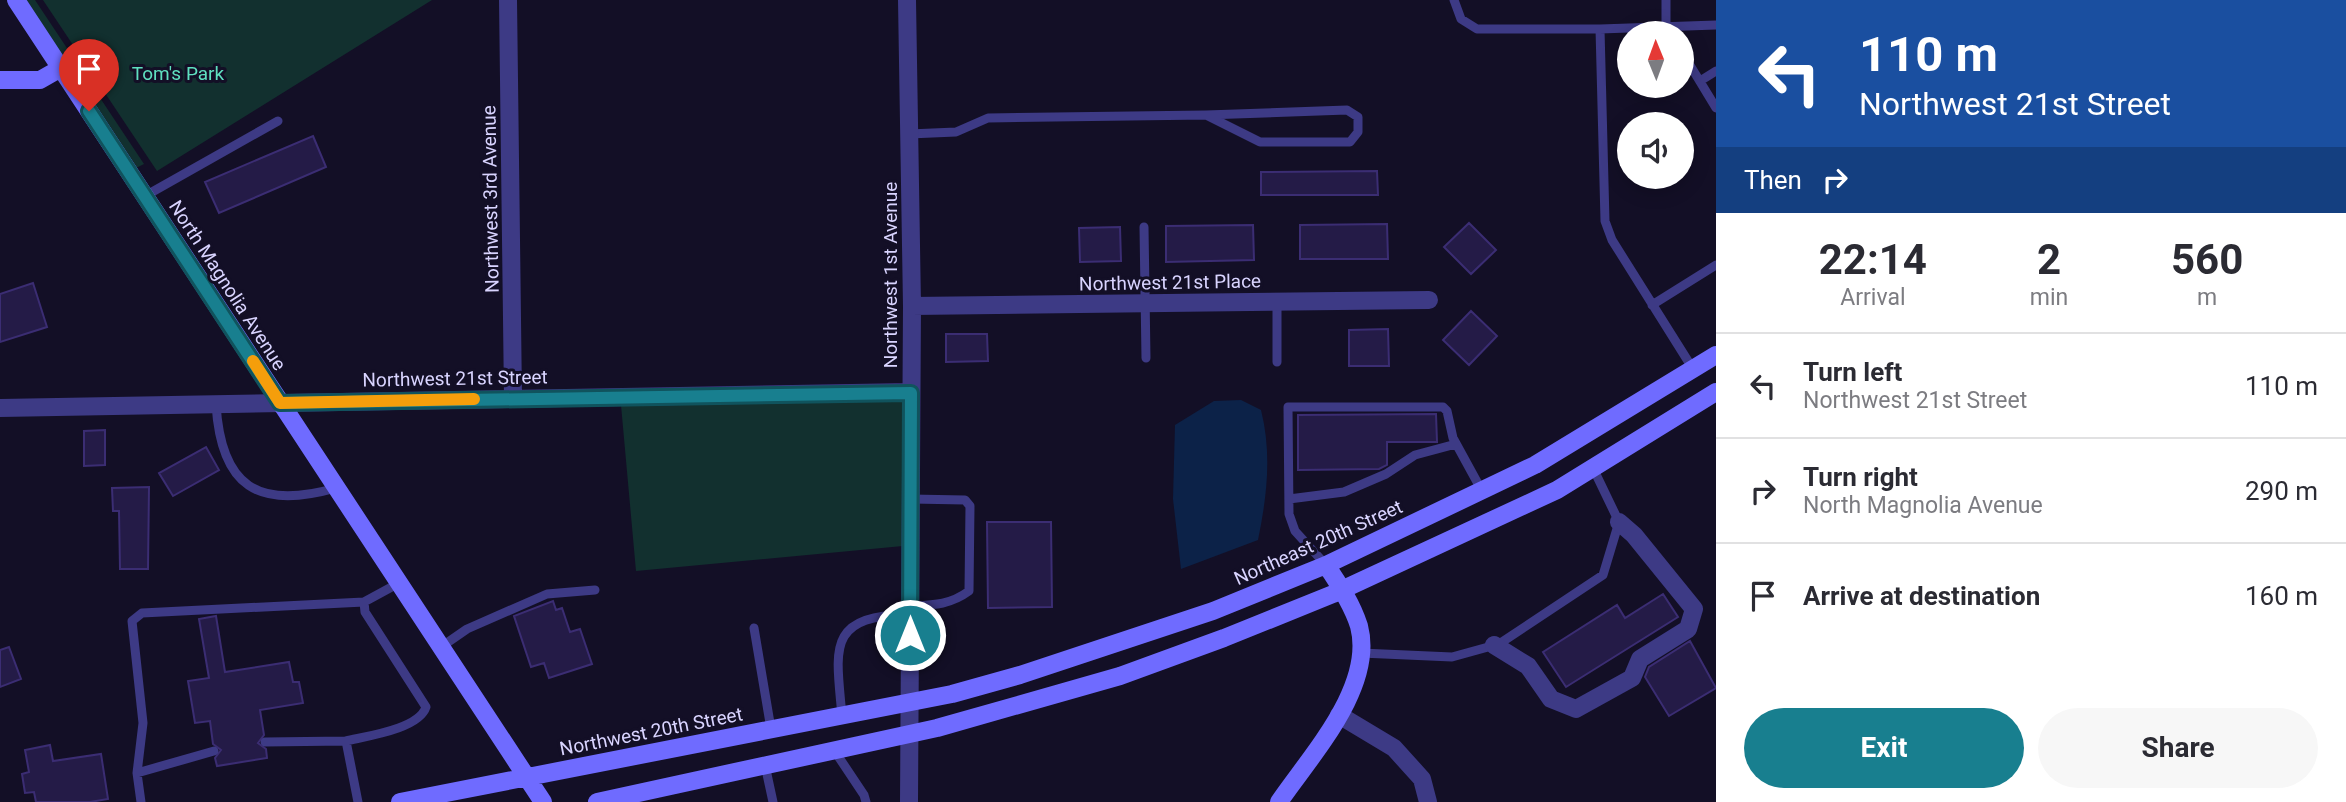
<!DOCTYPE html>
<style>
:root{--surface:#fff;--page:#f7f7f7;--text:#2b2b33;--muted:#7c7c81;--line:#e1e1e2;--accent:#187f8f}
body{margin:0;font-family:Roboto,sans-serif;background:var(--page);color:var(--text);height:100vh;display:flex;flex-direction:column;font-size:26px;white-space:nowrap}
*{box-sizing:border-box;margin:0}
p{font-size:23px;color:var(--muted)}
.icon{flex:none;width:38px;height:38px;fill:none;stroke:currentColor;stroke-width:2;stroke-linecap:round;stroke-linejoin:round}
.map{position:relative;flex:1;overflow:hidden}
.side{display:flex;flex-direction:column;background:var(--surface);width:630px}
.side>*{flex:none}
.top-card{background:#1a4fa0;color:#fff;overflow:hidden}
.needle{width:46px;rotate:359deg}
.controls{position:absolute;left:1617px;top:21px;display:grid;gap:14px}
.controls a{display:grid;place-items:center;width:77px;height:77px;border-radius:50%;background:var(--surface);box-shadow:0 4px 18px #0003;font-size:35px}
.pin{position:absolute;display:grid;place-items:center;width:60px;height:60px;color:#fff;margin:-72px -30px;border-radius:50% 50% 50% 0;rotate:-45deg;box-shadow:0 0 7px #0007}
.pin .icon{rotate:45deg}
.me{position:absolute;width:77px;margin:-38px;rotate:0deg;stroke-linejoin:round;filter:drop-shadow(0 0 5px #0008)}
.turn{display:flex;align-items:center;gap:24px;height:147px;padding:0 28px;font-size:32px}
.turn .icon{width:91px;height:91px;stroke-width:2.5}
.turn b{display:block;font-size:49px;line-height:60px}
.then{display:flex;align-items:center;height:66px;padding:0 28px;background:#0003;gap:14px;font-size:26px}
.eta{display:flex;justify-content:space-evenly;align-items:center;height:119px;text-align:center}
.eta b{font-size:42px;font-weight:700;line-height:49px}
.cta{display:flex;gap:14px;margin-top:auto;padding:14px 28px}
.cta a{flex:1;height:80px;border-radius:42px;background:var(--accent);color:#fff;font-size:28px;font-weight:700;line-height:80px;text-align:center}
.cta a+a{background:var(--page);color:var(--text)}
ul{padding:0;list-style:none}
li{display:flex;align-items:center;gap:21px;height:105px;padding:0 28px;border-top:2px solid var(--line)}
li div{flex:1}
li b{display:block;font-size:26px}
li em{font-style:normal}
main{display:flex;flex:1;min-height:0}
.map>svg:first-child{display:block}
.green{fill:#12302f}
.water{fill:#0c2248}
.building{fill:#241b47;stroke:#3b2d73;stroke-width:2}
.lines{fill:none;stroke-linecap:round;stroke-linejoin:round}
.lane{stroke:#3d3a85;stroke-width:9}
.street{stroke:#3d3a85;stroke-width:18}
.secondary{stroke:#6f6bff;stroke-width:18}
.route-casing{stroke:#10535d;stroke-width:18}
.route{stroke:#187f8f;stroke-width:12}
.slow{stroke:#f59e0b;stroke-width:12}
.labels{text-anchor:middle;stroke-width:6;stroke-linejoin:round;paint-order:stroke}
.park-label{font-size:19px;fill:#5fe0c0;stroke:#130f26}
.street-label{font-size:19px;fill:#d9d4ff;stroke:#130f26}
</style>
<main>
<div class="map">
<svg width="1716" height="802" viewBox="0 0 1716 802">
<rect width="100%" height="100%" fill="#130f26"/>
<path class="green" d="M26 0H35L144 164 136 168Z
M43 0H432L157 171Z
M904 401 903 546 636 571 621 405Z"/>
<path class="water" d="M1241 400 1261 410C1272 454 1267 496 1258 540L1181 569 1173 499 1175 425 1214 401Z"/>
<path class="building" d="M313 136 326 167 219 213 205 182Z
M1377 171 1378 195H1261V172Z
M1469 223 1496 250 1471 274 1444 247Z
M1387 224 1388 259H1300V225Z
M1253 225 1254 260 1166 262V226Z
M1120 227 1121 261 1080 262 1079 228Z
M33 283 47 327 0 342V294Z
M1471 311 1497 336 1469 365 1443 340Z
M1388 329 1389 366H1349V330Z
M946 334H987L988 361 946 362Z
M1436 414 1437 442H1387V465L1379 469 1298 470V415Z
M105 430V465L84 466V431Z
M206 447 219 470 173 496 159 473Z
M149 487 148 569H120L119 511H113L112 488Z
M987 522H1051L1052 607 988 608Z
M1663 594 1678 617 1566 687 1543 652 1617 605 1625 618Z
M553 601 556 610 562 608 570 632 580 629 592 664 549 678 544 663 531 667 514 616Z
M216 616 225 672 289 662 293 682H299L303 703 260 710 264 735 258 743 266 749 267 758 217 766 215 758 221 750 213 744 210 721 195 723 188 681 209 678 199 619Z
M1690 641 1716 688 1669 716 1645 677 1649 667Z
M9 647 21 679 0 687V650Z
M50 745 53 761 101 754 108 799 90 802H36L34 792 25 793 22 774 29 772 25 750Z"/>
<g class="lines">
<path class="lane" d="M1454 0 1461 19 1477 29H1600L1716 25
M1666 0V26L1670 33
M1600 29 1605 221 1612 240 1693 369
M1682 52 1716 108
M1700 81 1716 71
M909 134 956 132 988 118 1206 115 1347 110 1358 117V132L1350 142H1260L1206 115
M145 196 278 121
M1144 227 1146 358
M1652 305 1716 265
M1277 362V301
M216 404C221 487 258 510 336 488
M1289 499 1344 492 1386 474 1415 455 1456 444
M1326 565 1295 531 1289 514 1288 407H1443L1447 411 1453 438 1482 491
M911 606C933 605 950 605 969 591L970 506 965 500 911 499
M754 628 771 729
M441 647 467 629 547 594 595 590
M1361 653 1452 657 1499 644 1603 575 1619 522 1593 468
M842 716C836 648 826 616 910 614
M265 742 346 741
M834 750 864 795 866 802
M765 765 773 802
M137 773 214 751
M141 802 137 773 143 723 132 621 142 613 364 602 399 583
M358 802 346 741C367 736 419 729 426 707L365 612 364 602"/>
<path class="street" d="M508 0 513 398
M907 0 912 306 909 802
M912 306 1429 300
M0 408 911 392
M1494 645 1528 666 1551 699 1576 709 1632 678 1640 659 1688 629 1694 609 1634 535 1619 522
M1339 715 1394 748 1422 779 1428 802"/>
<path class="secondary" d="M16 0 543 802
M0 80H40L61 68
M400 802 952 694 1020 675 1213 611 1326 565 1535 465 1716 355
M597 802 937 728 1120 676 1224 638 1333 594 1557 490 1716 392
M1279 802C1311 755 1375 687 1359 626 1352 604 1339 584 1326 565"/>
</g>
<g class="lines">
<g class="route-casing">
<path id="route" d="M89 111 280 403 911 393 910 635"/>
</g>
<use href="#route" class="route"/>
<path class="slow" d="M253 361 280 403 474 399"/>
</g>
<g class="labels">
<g class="park-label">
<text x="178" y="80">Tom's Park</text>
</g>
<g class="street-label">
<text transform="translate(490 199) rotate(-91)" y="7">Northwest 3rd Avenue</text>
<text transform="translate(890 275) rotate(-90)" y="7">Northwest 1st Avenue</text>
<text transform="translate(1170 282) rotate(-1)" y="7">Northwest 21st Place</text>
<text transform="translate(228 285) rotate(57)" y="7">North Magnolia Avenue</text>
<text transform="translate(455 378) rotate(-1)" y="7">Northwest 21st Street</text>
<text transform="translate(1318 542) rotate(-24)" y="7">Northeast 20th Street</text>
<text transform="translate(651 731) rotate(-11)" y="7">Northwest 20th Street</text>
</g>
</g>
</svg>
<div class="controls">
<a><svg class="needle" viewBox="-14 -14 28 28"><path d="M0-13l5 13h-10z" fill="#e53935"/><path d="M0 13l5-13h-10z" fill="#7c7c81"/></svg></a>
<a><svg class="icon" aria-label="sound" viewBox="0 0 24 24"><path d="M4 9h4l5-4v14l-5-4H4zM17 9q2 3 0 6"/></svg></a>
</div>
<div class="pin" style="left:89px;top:111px;background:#d93025"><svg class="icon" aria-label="arrive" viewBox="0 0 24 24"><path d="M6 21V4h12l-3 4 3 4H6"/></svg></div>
<svg class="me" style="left:910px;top:635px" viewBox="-20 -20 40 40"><circle r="17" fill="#187f8f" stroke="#fff" stroke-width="3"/><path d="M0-11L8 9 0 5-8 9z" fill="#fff"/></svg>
</div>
<section class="side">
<div class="top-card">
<div class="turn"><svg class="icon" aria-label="left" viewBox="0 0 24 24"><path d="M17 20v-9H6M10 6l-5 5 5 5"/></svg><div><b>110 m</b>Northwest 21st Street</div></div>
<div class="then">Then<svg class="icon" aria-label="right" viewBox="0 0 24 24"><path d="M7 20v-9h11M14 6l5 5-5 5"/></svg></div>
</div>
<div class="eta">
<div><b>22:14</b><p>Arrival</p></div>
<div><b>2</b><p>min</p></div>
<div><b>560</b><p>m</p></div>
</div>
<ul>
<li><svg class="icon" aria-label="left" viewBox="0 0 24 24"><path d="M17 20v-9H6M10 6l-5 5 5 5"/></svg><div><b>Turn left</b><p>Northwest 21st Street</p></div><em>110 m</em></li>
<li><svg class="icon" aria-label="right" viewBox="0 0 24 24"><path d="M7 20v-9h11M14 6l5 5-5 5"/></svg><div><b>Turn right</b><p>North Magnolia Avenue</p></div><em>290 m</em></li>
<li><svg class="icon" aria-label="arrive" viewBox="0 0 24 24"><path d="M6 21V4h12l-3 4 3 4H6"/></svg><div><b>Arrive at destination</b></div><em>160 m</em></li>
</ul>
<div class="cta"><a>Exit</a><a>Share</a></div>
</section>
</main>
